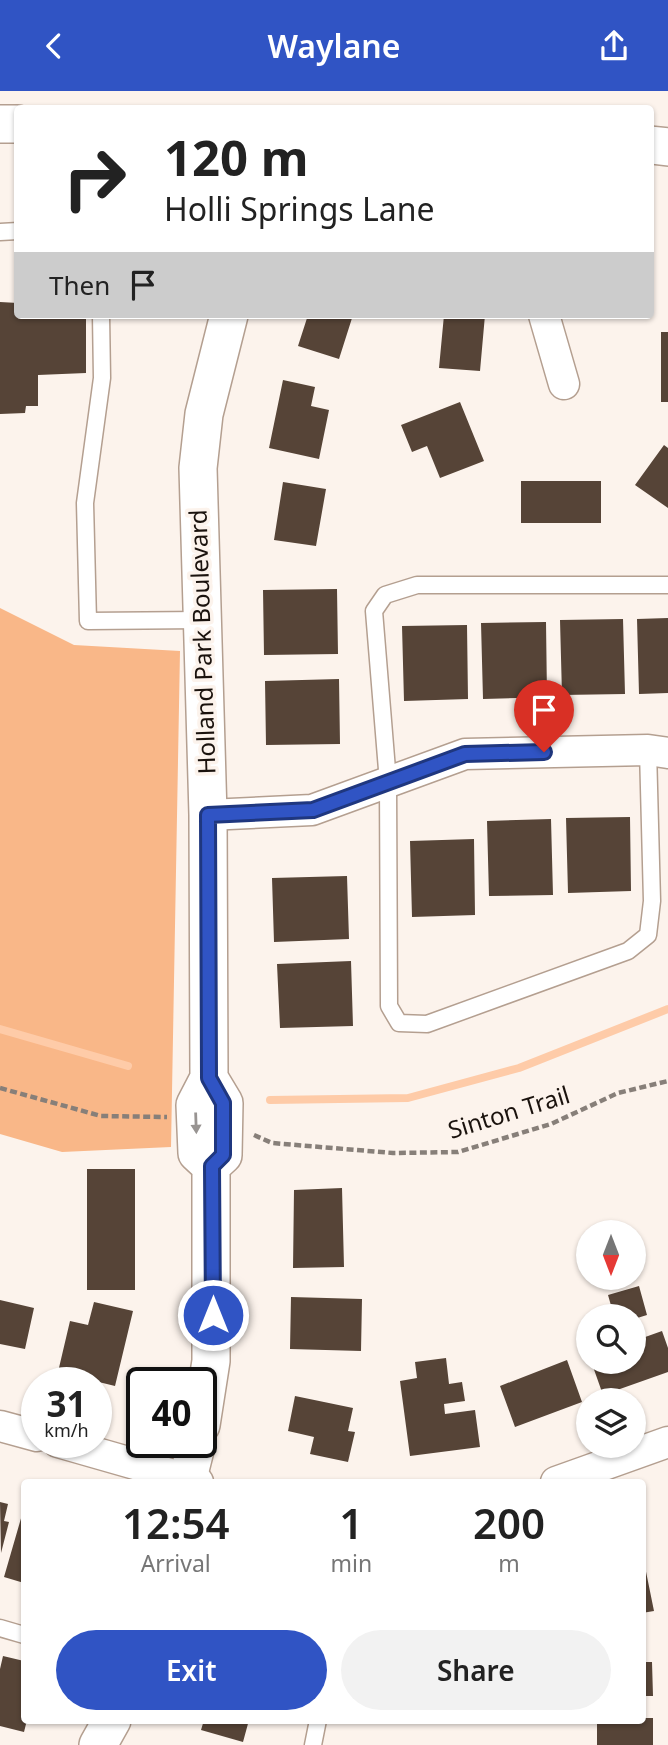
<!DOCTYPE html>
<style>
:root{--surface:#fff;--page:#f2f2f2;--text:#222;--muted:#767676;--accent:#3054c4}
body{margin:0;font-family:"Noto Sans",sans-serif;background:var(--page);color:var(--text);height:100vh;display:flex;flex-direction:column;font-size:26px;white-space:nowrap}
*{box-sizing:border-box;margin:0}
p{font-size:23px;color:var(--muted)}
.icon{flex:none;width:38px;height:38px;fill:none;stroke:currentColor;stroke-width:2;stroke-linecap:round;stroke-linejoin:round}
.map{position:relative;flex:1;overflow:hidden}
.sheet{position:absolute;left:21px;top:1388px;width:625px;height:245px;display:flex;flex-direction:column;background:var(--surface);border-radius:7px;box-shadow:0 2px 5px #0004}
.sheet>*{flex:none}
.hud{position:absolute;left:14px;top:14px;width:640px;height:214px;border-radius:7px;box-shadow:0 2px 5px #0004;background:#fff;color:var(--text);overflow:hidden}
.needle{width:46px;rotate:180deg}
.tools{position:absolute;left:576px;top:1129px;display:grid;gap:14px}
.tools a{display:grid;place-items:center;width:70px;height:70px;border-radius:50%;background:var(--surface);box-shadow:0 2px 5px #0004;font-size:35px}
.speed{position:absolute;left:21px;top:1276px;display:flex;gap:14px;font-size:35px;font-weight:700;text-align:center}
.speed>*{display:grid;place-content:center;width:91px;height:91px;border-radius:50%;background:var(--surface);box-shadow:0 2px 5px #0004;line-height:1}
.speed small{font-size:18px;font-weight:400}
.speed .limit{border:4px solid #111;border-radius:10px;background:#fff;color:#111}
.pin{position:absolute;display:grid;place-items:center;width:60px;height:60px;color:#fff;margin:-72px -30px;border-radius:50% 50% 50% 0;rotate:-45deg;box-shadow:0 0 7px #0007}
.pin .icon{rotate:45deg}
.me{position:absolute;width:77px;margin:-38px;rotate:0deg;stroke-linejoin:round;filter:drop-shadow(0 0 5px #0008)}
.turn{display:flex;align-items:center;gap:24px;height:147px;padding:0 35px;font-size:32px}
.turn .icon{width:91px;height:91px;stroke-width:2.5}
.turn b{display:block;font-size:49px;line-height:60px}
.then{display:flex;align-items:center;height:66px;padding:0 35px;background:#0003;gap:14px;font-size:26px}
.eta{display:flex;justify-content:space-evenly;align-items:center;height:119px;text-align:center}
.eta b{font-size:42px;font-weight:600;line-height:49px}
.button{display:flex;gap:14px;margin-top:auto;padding:14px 35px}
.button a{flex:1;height:80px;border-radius:42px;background:var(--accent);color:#fff;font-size:28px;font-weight:600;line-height:80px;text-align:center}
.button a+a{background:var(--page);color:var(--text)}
header{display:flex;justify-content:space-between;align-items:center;height:91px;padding:0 35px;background:var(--accent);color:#fff;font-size:32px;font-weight:600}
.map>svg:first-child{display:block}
.green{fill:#f9b788}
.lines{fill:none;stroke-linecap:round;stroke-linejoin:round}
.stream{stroke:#fecba8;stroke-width:8}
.building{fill:#564437}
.service-casing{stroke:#b49f90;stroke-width:19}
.minor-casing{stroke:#b49f90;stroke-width:33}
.tertiary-casing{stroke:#b49f90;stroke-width:40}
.path{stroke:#877f79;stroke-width:4.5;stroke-dasharray:7 3.5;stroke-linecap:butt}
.service{stroke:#fff;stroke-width:16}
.minor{stroke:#fff;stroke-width:30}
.tertiary{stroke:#fff;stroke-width:37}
.oneway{fill:#989492}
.route-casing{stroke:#1f377f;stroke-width:18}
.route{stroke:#3054c4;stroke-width:12}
.labels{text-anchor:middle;stroke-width:7;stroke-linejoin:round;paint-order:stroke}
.street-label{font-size:24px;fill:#1a120d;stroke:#fcf3ec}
</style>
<header><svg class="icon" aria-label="back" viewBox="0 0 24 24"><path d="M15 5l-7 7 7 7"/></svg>Waylane<svg class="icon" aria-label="share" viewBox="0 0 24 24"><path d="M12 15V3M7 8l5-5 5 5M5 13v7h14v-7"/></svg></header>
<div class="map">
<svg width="668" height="1654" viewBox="0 0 668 1654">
<rect width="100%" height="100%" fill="#fcf3ec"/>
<path class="green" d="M0 517 74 554 180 560 171 1056 62 1061 0 1043Z"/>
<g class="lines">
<path class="stream" d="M0 938 128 975
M270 1009 408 1007 519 977 668 918"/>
</g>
<path class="building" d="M0 211 18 212V224H86V282L38 284V315H26L25 322 0 323Z
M308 224H353L339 268 298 255Z
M444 224H485L480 280 439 277Z
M661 241H668V311H661Z
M283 289 315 296 311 315 329 319 319 368 269 357Z
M460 311 484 370 440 387 427 355 412 361 401 334Z
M664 354 668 357V417L635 394Z
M521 390H601V432H521Z
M283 391 326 398 316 455 274 449Z
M337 498 338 563 264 564 263 499Z
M668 527V602L639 603 637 528Z
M623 528 625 603 562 604 560 529Z
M546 531 547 606 483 608 481 532Z
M467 534 468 608 404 610 402 535Z
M339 588 340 653 266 654 265 590Z
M630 726 631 800 568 802 566 727Z
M551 728 553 804 489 805 487 730Z
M474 748 475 824 412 826 410 750Z
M347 785 349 848 274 851 272 787Z
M351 870 353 935 280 937 277 873Z
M87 1078H135V1199H87Z
M342 1097 344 1176 293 1177 294 1099Z
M639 1195 647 1224 634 1228V1225H614L608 1204Z
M291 1206 362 1208 361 1260 290 1258Z
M0 1209 34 1217 25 1258 0 1253Z
M94 1211 133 1220 115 1295 58 1281 70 1230 88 1234Z
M662 1240 668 1257V1281L603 1304 591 1270H634V1250Z
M446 1267 449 1293 462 1291 465 1310 444 1313 445 1323 475 1319 480 1356 410 1365 400 1290 417 1287 415 1271Z
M567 1269 582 1311 515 1336 500 1295Z
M295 1305 353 1317 348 1340 355 1341 348 1371 310 1363 314 1346 288 1340Z
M0 1411 8 1413 4 1430 9 1431 1 1462Z
M24 1417V1492L4 1486Z
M642 1461 654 1520 642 1522Z
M3 1565 24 1570 27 1629 24 1641 0 1635V1578Z
M642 1571H652L653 1605H642Z
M642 1627H653V1654H597V1629H642Z
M204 1629H249L243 1651 201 1639Z"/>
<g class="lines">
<g class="service-casing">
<path id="service" d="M0 141 18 140
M101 224 102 287 85 412 88 530 202 529
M648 659 652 810 648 844 628 860 427 933 399 932 389 915 388 691 374 520 385 504 417 494H668
M0 1537 24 1544
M313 1654 318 1629"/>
</g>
<g class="minor-casing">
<path id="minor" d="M544 224 564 293
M208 724 312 719 465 663 648 659 668 662
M0 1335 37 1345
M58 1351 198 1391
M556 1391 668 1351"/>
</g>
<g class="tertiary-casing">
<path id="tertiary" d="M0 33H18
M651 54 668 56
M209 987 195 1014 197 1062 211 1075
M201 1334 211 1270V1075L223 1064 224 1012 209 987 208 724 198 377 204 323 229 224
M187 1391 197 1351
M98 1654 112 1629"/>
</g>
<path class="path" d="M0 997 101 1025 167 1026
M254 1044 272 1052 393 1062 458 1061 551 1033 618 1002 668 990"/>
<use href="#service" class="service"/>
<use href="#minor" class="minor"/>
<use href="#tertiary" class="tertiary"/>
</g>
<defs><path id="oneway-solid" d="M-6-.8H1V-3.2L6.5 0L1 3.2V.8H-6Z" transform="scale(1.75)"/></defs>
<use class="oneway" href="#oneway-solid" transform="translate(196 1032) rotate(88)"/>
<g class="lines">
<g class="route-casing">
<path id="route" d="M213 1224 212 1075 223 1064V1012L209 987 208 724 313 719 465 663 544 661"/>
</g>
<use href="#route" class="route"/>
</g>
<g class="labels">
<g class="street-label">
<text transform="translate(203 551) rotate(-92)" y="8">Holland Park Boulevard</text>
<text transform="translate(509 1022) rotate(-17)" y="8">Sinton Trail</text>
</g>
</g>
</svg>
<div class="tools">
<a><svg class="needle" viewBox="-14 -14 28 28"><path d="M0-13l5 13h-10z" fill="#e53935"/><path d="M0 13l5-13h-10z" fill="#767676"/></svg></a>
<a><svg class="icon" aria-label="search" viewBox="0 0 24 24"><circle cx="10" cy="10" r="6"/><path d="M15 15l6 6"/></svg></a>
<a><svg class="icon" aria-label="layers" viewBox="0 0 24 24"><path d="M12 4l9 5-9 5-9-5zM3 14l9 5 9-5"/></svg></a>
</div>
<div class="speed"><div>31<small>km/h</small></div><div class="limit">40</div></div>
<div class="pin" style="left:544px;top:661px;background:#d93025"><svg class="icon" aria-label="arrive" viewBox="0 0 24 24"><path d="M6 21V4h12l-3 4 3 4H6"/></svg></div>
<svg class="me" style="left:213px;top:1224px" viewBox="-20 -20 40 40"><circle r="17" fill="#3054c4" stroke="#fff" stroke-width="3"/><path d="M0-11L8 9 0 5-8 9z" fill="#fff"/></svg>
<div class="hud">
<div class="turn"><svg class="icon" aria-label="right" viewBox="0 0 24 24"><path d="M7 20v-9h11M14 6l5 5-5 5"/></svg><div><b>120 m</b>Holli Springs Lane</div></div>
<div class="then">Then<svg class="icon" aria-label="arrive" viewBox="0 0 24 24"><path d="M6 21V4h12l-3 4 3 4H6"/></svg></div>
</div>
<section class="sheet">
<div class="eta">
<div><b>12:54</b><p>Arrival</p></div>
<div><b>1</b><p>min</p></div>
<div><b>200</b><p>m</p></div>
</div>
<div class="button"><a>Exit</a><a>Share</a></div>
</section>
</div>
